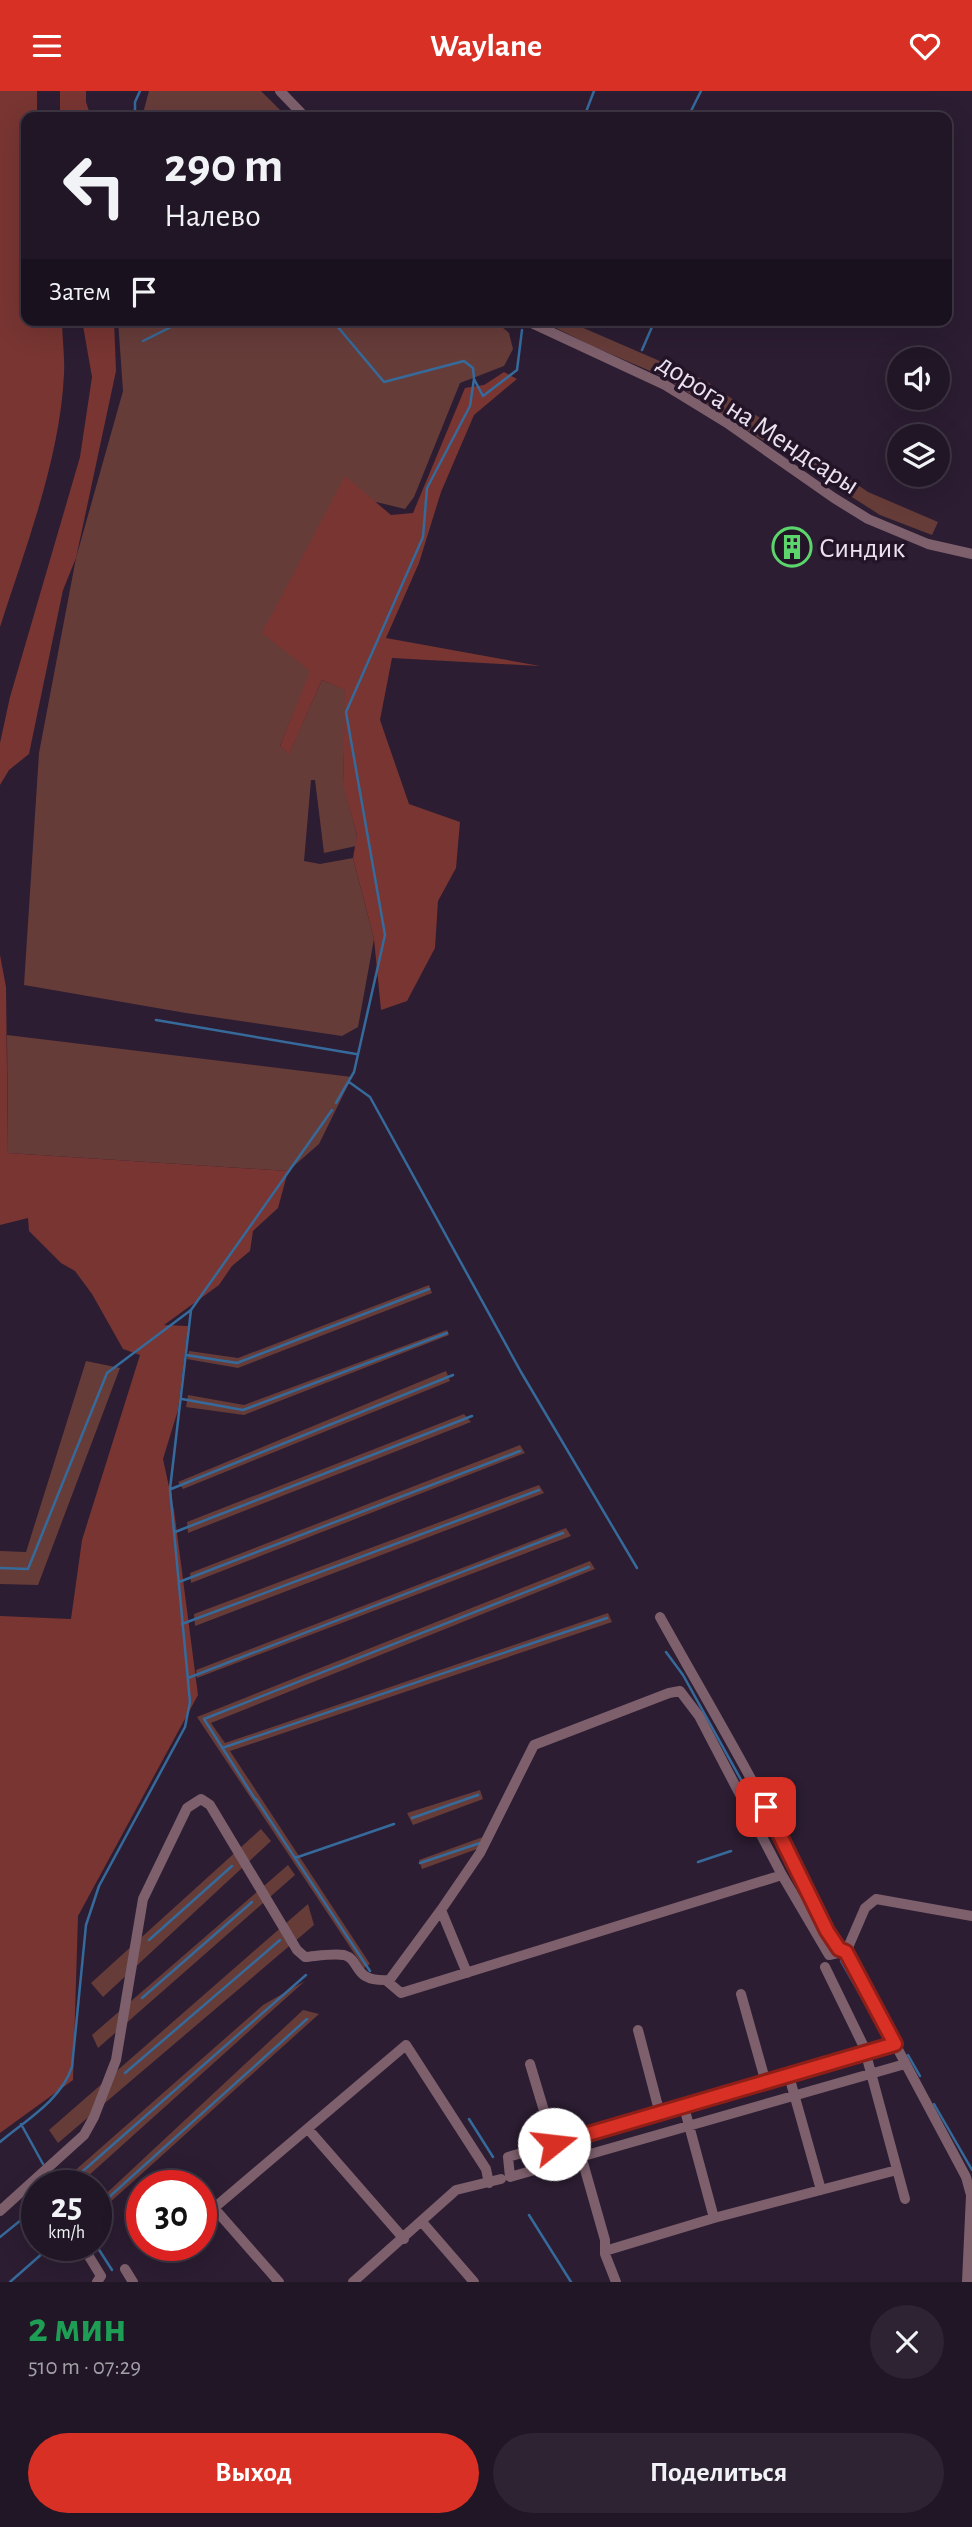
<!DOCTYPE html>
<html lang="ru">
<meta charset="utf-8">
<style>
:root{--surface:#211626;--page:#2d2332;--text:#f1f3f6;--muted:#a29fa7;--line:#3e3543;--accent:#d93025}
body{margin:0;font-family:"Alegreya Sans",sans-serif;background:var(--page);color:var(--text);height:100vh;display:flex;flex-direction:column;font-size:26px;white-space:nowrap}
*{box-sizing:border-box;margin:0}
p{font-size:23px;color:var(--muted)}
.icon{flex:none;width:38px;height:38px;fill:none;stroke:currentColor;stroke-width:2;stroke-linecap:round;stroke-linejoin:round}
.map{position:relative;height:2191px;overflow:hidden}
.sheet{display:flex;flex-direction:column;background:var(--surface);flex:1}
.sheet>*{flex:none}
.hud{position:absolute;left:21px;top:21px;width:931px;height:214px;border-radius:14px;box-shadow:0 7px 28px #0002,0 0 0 2px var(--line);background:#211626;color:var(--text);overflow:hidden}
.tools{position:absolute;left:887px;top:256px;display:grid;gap:14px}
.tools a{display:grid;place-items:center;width:63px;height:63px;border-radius:50%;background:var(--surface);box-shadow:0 7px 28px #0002,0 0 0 2px var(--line);font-size:35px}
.speed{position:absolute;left:21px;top:2079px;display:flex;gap:14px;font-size:35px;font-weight:700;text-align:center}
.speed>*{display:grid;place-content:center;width:91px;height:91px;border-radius:50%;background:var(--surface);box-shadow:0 7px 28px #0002,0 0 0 2px var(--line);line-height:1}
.speed small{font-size:18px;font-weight:400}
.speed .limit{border:10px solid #d22;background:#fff;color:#111}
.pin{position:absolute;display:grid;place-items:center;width:60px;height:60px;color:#fff;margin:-30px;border-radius:14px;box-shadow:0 4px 10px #0006}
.me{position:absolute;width:77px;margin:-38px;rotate:74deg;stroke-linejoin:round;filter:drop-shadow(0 0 5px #0008)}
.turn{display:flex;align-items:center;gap:24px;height:147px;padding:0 28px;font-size:32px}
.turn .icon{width:91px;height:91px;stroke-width:2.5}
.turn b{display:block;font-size:49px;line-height:60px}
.then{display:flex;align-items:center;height:66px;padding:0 28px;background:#0003;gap:14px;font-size:26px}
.round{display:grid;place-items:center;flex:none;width:74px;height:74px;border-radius:37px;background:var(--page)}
.headline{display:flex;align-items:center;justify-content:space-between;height:119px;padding:0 28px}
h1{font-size:42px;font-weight:600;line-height:52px;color:#1e9e55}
.cta{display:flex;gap:14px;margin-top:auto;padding:14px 28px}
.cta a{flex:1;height:80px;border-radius:42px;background:var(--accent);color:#fff;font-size:28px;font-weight:600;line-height:80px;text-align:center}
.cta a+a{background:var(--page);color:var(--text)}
header{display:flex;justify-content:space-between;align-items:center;height:91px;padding:0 28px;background:var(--accent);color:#fff;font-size:32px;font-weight:600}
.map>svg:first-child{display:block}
.green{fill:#663c39}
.forest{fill:#783532}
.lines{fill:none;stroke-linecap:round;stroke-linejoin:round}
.stream{stroke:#366a9b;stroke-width:2.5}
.minor{stroke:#7e606d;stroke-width:10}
.route-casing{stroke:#8d1f18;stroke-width:18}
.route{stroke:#d93025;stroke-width:12}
.labels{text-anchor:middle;stroke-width:7;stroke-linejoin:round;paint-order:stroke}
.street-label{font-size:28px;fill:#ebe1ef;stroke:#231428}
.poi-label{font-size:28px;fill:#ebe1ef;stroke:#231428;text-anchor:start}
</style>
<header><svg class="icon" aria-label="menu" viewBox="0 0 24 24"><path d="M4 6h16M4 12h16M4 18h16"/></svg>Waylane<svg class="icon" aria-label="heart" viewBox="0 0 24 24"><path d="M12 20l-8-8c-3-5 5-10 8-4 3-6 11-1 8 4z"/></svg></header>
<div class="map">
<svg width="972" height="2191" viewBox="0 0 972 2191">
<rect width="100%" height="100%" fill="#2c1d32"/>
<path class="green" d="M149 0H261L287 26H142Z
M118 229H494L509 242 513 258 504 275 460 292 414 406 405 418 372 410 311 580 280 655 289 662 322 589 346 599 343 692 357 744 356 755 324 762 315 689H311L304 770 320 773 353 767 374 848 358 936 342 945 186 922 24 894 39 662 76 467 123 300Z
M540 229H565L706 290 868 401 938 431 932 444 880 424 664 286 592 255Z
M7 944 352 986 319 1053 288 1080 8 1062Z
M429 1194 432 1202 238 1277 187 1268 189 1260 238 1267Z
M447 1239 449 1244 244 1324 186 1316 188 1304 244 1314Z
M86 1270 120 1277 38 1494 0 1493V1460L26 1461Z
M446 1280 450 1290 183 1398 178 1391Z
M464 1323 471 1331 188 1442 187 1431Z
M520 1354 525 1362 191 1492 190 1482Z
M539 1394 544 1402 195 1535 194 1523Z
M566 1437 571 1445 197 1587 196 1579Z
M590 1470 595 1478 211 1632 225 1652 608 1522 612 1531 230 1660 370 1873 364 1877 197 1626Z
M480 1699 483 1708 413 1734 407 1722Z
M261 1738 271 1750 103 1906 91 1892Z
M483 1746 477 1758 422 1778 419 1769Z
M288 1774 295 1784 98 1957 92 1944Z
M308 1813 314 1834 58 2052 49 2039Z
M305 1890 78 2094 71 2083 263 1914Z
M303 1919 319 1923 97 2123 96 2112Z"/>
<path class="forest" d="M0 0H37V26H26V229H62C62 247 65 265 64 283 60 368 26 455 0 536Z
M60 0H86V11L91 26H60Z
M82 229H114L116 280 76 467 63 499 29 663 9 679 0 694V652L10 606 80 366 92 286Z
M504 281 517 288 474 324 441 401 419 472 386 547 540 575 392 567 380 629 409 713 460 731 456 777 438 810 435 857 407 910 381 919 374 848 353 767 357 744 343 694 345 599 322 589 289 663 280 655 310 580 262 542 345 385 391 424 413 422 465 297 484 294Z
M0 864 6 896 8 1062 288 1080 278 1117 253 1140 250 1160 232 1175 219 1194 164 1234 188 1235 178 1319 163 1368 174 1419 198 1604 78 1825 73 1989 0 2042V1525L71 1528 82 1449 140 1264 123 1258 92 1203 75 1180 61 1172 29 1140 28 1127 0 1134Z"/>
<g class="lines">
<path class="stream" d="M135 26V11L140 0
M584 26 594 0
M688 26 701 0
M332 229 384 291 464 270 473 277 474 288
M143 250 185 229
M642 259 655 229
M156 929 356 963
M349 991 370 1006 521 1281 637 1477
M336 1012 354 981 385 844 346 621 423 446 427 397 470 315 474 288 483 305 517 279 522 239
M186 1264 237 1272 429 1198
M182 1308 243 1319 447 1242
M171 1398 453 1284
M175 1441 472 1325
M0 1477 28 1478 107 1282 191 1219 332 1019
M179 1491 520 1360
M182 1533 539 1399
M666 1561 683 1584 791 1779
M188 1587 563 1442
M222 1657 607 1527
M255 1708 204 1628 589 1476
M256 1708 370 1880
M412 1727 478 1704
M295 1767 394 1733
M698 1771 731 1760
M420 1772 480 1752
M149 1849 232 1775
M841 1870 877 1933
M142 1907 252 1811
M908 1964 920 1985
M125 1982 280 1849
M934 2013 972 2079
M469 2028 493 2066
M21 2033 43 2073
M0 2051C26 2029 61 2009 72 1976L86 1834 99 1795 185 1636 190 1611 170 1398 191 1219
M75 2087 306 1884
M97 2117 307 1928
M529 2124 571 2191
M0 2146 37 2116
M96 2154 112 2179
M10 2191 52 2154"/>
<path class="minor" d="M280 0 305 26
M525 229 665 294 727 332 834 407 868 428 928 453 972 463
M660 1526C695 1589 732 1651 765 1714 791 1762 808 1813 839 1858
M441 1819 388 1891 401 1902 782 1784
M846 1861 865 1817 876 1808 972 1825
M825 1876 864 1956 905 2108
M467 1882 441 1819 480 1762 534 1654 669 1602 680 1600 699 1625 782 1784 829 1864 838 1862 839 1858 846 1861 966 2086 971 2104 967 2191
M741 1903 766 1992
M638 1939 660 2023
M895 1953 508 2066 510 2086 905 1973
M530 1973 554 2053
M789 1985 821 2099
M684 2016 714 2127
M308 2038 404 2148
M576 2047 605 2149V2163L616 2191
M0 2120 84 2044 94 2026 116 1969 143 1808 187 1717 201 1708 210 1714 297 1859 305 1866C317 1865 333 1862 344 1864 362 1869 351 1891 389 1889
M422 2131 474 2191
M82 2154 101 2185 97 2191
M605 2160 714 2127 897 2079
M125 2178 133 2191
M279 2191 214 2117 406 1954 486 2078 489 2092
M353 2191 456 2099 501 2088"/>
</g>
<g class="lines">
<g class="route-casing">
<path id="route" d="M554 2053 895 1953 846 1861 839 1858 827 1840 766 1716"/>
</g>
<use href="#route" class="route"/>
</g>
<defs>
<g id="building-ring" transform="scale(2.0125)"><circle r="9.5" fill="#231428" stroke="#5cd56d" stroke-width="1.5"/><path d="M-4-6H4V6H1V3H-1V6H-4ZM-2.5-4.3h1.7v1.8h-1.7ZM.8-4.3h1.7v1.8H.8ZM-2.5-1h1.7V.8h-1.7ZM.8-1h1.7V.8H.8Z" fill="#5cd56d"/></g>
</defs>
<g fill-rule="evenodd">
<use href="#building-ring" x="792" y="456"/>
</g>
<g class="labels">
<g class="street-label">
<text transform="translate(759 332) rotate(33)" y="10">дорога на Мендсары</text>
</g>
<g class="poi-label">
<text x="819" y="466">Синдик</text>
</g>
</g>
</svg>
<div class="tools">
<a><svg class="icon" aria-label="sound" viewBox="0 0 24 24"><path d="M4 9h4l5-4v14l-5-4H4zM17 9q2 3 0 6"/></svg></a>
<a><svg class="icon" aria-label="layers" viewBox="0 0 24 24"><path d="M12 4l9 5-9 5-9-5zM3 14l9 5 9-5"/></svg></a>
</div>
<div class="speed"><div>25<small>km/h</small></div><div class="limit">30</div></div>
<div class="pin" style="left:766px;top:1716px;background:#d93025"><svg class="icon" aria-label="arrive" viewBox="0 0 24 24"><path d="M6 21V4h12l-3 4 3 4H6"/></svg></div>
<svg class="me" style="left:554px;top:2053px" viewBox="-20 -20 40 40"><circle r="19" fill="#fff"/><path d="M0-13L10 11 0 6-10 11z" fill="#d93025"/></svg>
<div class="hud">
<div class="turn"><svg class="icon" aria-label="left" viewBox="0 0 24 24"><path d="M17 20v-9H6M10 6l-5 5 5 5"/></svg><div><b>290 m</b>Налево</div></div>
<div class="then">Затем<svg class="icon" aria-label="arrive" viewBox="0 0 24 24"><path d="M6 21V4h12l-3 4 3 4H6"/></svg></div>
</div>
</div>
<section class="sheet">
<div class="headline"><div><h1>2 мин</h1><p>510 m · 07:29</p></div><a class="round"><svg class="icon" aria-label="close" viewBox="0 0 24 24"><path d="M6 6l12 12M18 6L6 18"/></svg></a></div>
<div class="cta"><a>Выход</a><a>Поделиться</a></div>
</section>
